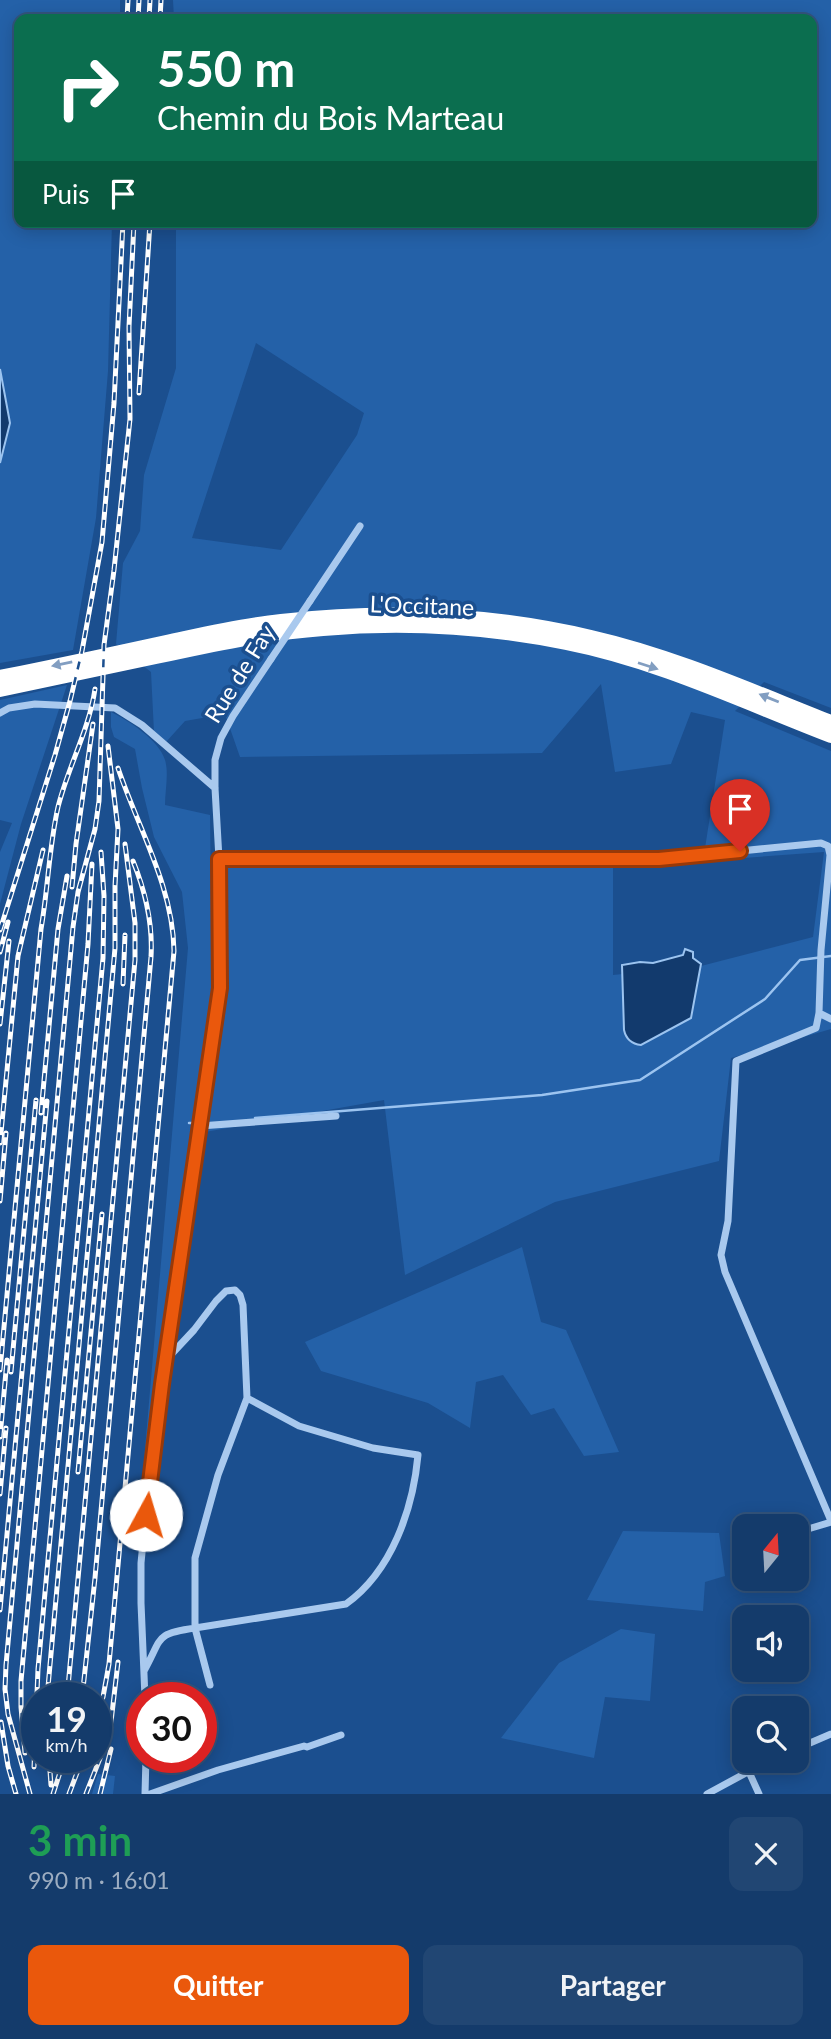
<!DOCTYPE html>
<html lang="fr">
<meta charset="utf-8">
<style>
:root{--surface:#143b6b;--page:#214673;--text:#f1f3f6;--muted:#9dadc1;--line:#33557e;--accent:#ea580c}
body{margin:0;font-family:Lato,sans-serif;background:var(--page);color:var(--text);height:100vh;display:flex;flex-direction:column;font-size:26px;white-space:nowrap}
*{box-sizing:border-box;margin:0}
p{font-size:23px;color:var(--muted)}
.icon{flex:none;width:38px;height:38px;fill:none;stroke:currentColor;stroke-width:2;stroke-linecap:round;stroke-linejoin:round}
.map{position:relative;height:1794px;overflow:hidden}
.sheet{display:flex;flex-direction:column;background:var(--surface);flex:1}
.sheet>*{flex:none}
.banner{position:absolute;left:14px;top:14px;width:803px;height:214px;border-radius:14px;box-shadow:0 4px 18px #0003,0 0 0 2px var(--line);background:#0b6e4f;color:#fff;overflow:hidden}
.needle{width:46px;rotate:18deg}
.controls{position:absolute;left:732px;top:1514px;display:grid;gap:14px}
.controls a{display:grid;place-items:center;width:77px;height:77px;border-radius:14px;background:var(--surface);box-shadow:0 4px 18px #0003,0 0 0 2px var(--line);font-size:35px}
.speed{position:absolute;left:21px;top:1682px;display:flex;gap:14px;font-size:35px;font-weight:700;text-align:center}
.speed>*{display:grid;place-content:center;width:91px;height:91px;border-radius:50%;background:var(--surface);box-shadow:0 4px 18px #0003,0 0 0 2px var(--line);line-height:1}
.speed small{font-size:18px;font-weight:400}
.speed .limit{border:10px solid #d22;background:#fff;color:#111}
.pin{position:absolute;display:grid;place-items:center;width:60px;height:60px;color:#fff;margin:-72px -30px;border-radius:50% 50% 50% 0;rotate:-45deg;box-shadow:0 0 7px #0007}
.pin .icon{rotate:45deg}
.me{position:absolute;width:77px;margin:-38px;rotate:6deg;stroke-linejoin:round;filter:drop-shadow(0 0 5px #0008)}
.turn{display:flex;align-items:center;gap:24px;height:147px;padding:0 28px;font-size:32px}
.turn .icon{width:91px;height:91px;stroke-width:2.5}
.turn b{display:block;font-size:49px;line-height:60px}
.then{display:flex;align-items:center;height:66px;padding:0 28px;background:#0003;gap:14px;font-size:26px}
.round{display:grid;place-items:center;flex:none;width:74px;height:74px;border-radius:14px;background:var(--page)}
.summary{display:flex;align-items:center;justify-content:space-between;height:119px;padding:0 28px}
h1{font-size:42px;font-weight:700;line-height:52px;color:#1e9e55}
.primary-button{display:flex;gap:14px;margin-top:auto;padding:14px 28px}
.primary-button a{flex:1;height:80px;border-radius:14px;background:var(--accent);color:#fff;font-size:28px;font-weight:700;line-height:80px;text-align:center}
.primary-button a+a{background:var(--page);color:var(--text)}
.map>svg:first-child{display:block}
.green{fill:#2461a8;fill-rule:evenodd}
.water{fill:#123a6d;stroke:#9cc4f0;stroke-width:2}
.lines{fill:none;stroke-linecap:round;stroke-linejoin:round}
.stream{stroke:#9cc4f0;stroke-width:2.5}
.street{stroke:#a9c9ee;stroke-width:7}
.highway{stroke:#fff;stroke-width:14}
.rail-casing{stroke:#fff;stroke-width:5}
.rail{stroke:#1b4f8f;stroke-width:2.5;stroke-dasharray:8;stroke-linecap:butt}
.street-bridge{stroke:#a9c9ee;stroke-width:7}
.oneway{fill:#829ec1}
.route-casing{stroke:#983908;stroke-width:18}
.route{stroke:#ea580c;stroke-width:12}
.labels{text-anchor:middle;stroke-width:7;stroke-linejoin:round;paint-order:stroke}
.street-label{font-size:23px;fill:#fff;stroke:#1b4f8f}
</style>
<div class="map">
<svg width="831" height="1794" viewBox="0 0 831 1794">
<rect width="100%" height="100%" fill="#1b4f8f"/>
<path class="green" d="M0 0H120V19H19V222H112L108 371 96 518 73 650 0 663V463L10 423 0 369Z
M173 0H831V708L764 682 735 711 831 751V1029L731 1058 719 1161 555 1202 405 1275 384 1100 205 1132 225 1014 227 987 224 865 613 864V975L701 966 813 937 824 852 703 861 725 720 691 712 671 764 615 772 601 684 542 753 240 757 225 714 185 721 166 742 154 732 151 672 116 644 123 563 140 531 144 475 176 368V222H812V19H174ZM256 343 364 413 357 435 281 550 192 538Z
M67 685 21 824 0 904V852L12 823 0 820V700Z
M111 712C129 721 159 740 165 760 169 773 165 791 165 805L210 815 212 986 139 1519 188 948 182 892 154 837 142 788 135 749 114 737 111 727Z
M522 1247 541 1322 566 1330 619 1452 584 1456 554 1408 531 1415 503 1375 476 1382 470 1428 428 1403 321 1371 305 1342Z
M623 1531 719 1533 725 1576 705 1582 703 1611 587 1600Z
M621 1629 655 1634 650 1701 605 1697 594 1758 501 1738 559 1663Z
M98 1774 115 1776 113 1794H92Z"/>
<path class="water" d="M0 369 10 423 0 463Z
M685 949 693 952V958L701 964 691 1018 641 1045C632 1044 626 1039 624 1030L622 965 640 962 653 963 683 955Z"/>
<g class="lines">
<path class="stream" d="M255 1118 542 1095 640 1080 765 999 800 960 831 956
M189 1123H197"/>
<path class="street" d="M310 601 360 526
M0 713 9 708 35 704 115 708 142 725 215 788
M219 859H659L821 843 828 846 830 855 821 950 819 1013 816 1028 736 1061 728 1221 721 1255 725 1272 831 1521
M819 1013 831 1019
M200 1126 336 1116
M756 1516 791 1526
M796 1527 808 1529 831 1522
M144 1671C163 1637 154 1634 195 1628V1558L218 1475 247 1398 243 1305 240 1295 235 1290 226 1291 216 1301 194 1330 166 1360
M210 1685 195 1628 346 1604C392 1571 413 1509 418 1455L373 1448 299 1426 247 1398
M145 1698 141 1603V1563L148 1492 220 988 219 859 215 788V760L221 738 233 716 271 659
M796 1749 831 1734
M749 1772 759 1794
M145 1794 146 1757
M150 1794 218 1770 304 1746 307 1747 341 1735
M707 1794 770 1760"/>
<path class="highway" d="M0 677C55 666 111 654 166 642 204 634 242 625 281 621 385 609 489 613 591 637 674 656 752 691 831 722
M0 690C52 679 104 668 156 657 211 645 267 633 323 629 404 622 487 627 566 643 658 661 745 703 831 736"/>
<g class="rail-casing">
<path id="rail" d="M127 19 128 0
M138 19 139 0
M149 19 150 0
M160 19 161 0
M139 393 150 222
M72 887 76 844 93 724
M0 930 55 755 70 701 82 651 102 542 114 403 123 222
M0 952 8 922
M123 984 125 935
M0 1024 9 941
M41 1113 58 929 67 876
M0 1143 18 956 43 850
M0 1201 6 1133
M0 1370 41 929C48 889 49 847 58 807 68 767 89 730 95 689
M11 1372 36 1100
M0 1437 7 1360
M78 1472 102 1214
M0 1494 6 1428
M0 1610 47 1101
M47 1698 115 948V886L118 829 108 746
M67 1698 135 960V923L125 844
M82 1698 95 1578 151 957C153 923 146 893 133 861
M96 1717 103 1697 109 1664 174 951C173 886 138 828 118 768
M1 1722 8 1766 16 1794
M25 1753 21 1707V1681L88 944 92 864
M49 1757 51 1785
M34 1767 38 1669 103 958 104 896 101 852
M30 1794 8 1714 5 1689 6 1665 73 927 78 892 95 829 99 801 104 645 114 570 130 419 129 327 134 222
M53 1794 65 1757
M69 1794 83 1757
M86 1794 104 1748 111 1722 118 1662
M100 1794 111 1749"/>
</g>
<use href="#rail" class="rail"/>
<path class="street-bridge" d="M271 659 310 601"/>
</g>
<defs><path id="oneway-solid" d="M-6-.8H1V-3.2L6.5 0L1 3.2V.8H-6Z" transform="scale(1.75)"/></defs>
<g class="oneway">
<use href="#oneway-solid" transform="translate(62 664) rotate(168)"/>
<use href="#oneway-solid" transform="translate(648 666) rotate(18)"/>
<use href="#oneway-solid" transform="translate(769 698) rotate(-158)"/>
</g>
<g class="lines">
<g class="route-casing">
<path id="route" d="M146 1515 162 1384 220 988 219 859H659L740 851"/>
</g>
<use href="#route" class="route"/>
</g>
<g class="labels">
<g class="street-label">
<text transform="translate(422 606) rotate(2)" y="8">L'Occitane</text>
<text transform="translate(240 674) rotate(-58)" y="8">Rue de Fay</text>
</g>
</g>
</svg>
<div class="controls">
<a><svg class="needle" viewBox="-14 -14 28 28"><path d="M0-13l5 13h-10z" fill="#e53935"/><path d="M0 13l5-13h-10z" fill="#9dadc1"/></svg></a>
<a><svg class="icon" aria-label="sound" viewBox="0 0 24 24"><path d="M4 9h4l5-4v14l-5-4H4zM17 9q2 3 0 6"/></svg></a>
<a><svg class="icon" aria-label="search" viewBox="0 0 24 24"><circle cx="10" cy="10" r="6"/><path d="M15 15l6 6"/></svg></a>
</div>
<div class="speed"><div>19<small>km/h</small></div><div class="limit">30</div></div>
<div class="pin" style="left:740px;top:851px;background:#d93025"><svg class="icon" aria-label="arrive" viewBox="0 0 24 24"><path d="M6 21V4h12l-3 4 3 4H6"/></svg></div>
<svg class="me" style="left:146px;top:1515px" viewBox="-20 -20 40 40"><circle r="19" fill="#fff"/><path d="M0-13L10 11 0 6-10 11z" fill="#ea580c"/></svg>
<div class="banner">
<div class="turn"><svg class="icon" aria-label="right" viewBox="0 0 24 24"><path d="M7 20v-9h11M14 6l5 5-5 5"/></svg><div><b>550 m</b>Chemin du Bois Marteau</div></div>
<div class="then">Puis<svg class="icon" aria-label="arrive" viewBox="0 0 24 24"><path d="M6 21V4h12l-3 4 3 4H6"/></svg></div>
</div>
</div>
<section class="sheet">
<div class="summary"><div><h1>3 min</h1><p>990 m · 16:01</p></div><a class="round"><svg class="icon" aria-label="close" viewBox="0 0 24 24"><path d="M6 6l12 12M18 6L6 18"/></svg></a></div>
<div class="primary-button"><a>Quitter</a><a>Partager</a></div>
</section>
